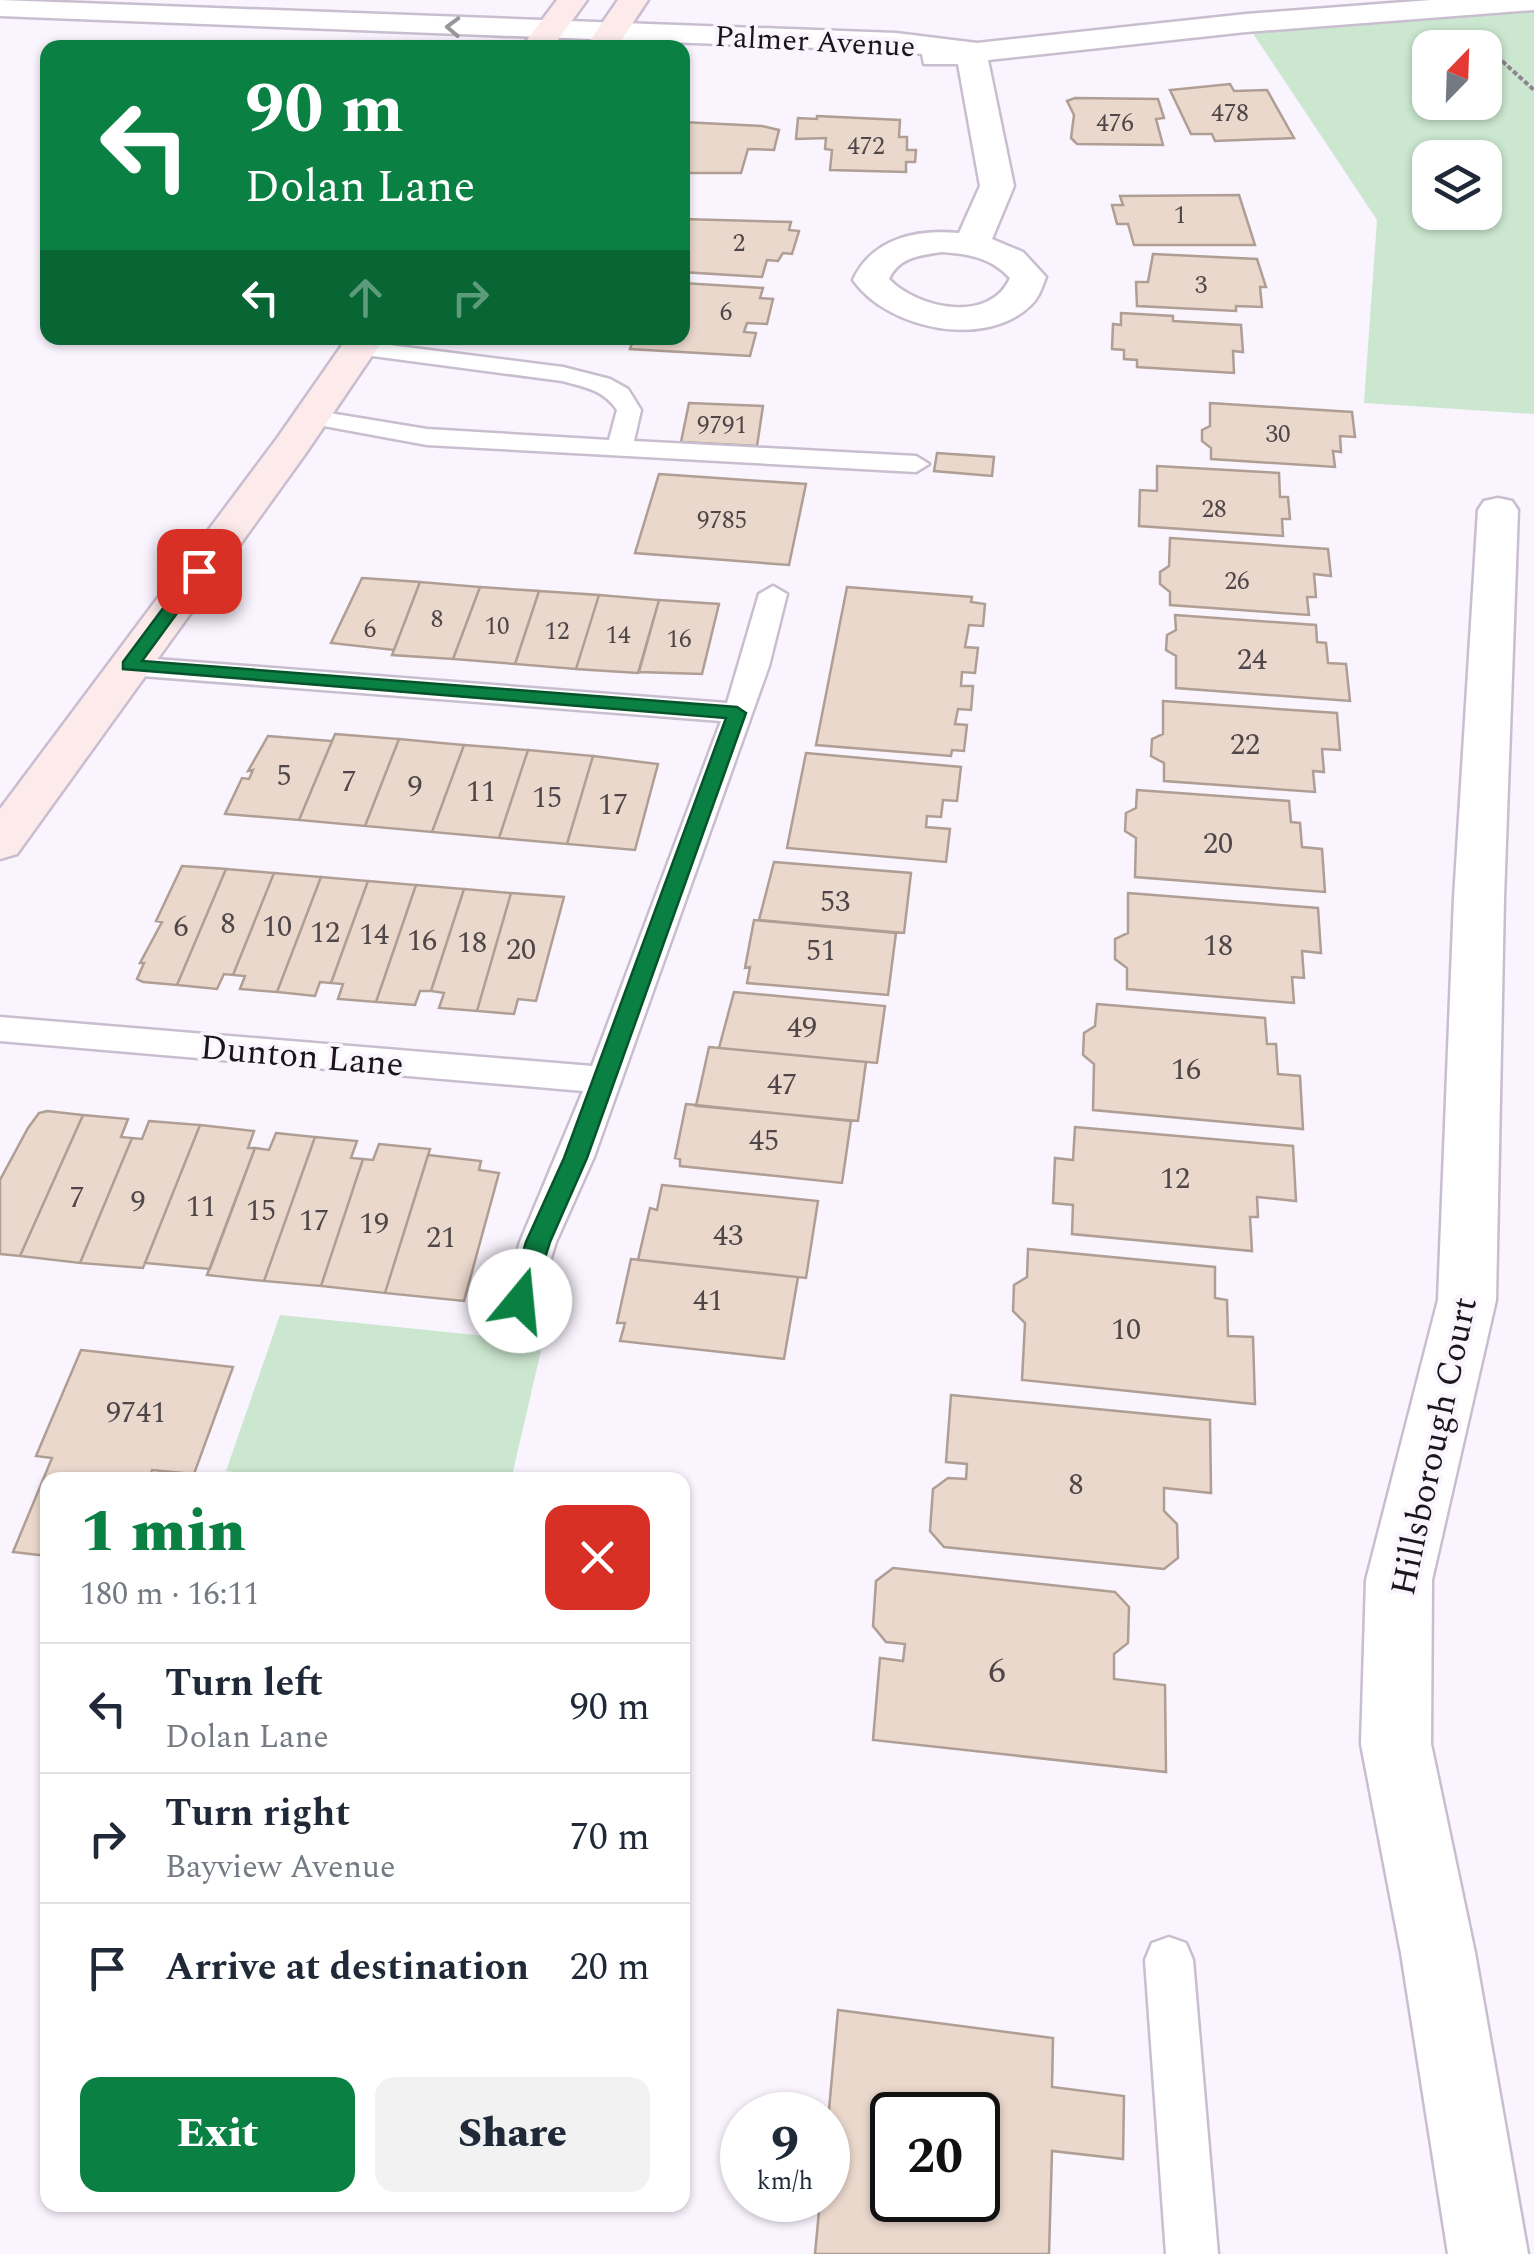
<!DOCTYPE html>
<meta charset="utf-8">
<style>
:root{--surface:#fff;--page:#f2f2f3;--text:#1f2937;--muted:#747a83;--line:#e0e1e3;--accent:#0b8043}
body{margin:0;font-family:Spectral,serif;background:var(--page);color:var(--text);height:100vh;display:flex;flex-direction:column;font-size:38px;white-space:nowrap}
*{box-sizing:border-box;margin:0}
p{font-size:32px;color:var(--muted)}
.icon{flex:none;width:55px;height:55px;fill:none;stroke:currentColor;stroke-width:2;stroke-linecap:round;stroke-linejoin:round}
.map{position:relative;flex:1;overflow:hidden}
.panel{position:absolute;left:40px;top:1472px;width:650px;height:740px;display:flex;flex-direction:column;background:var(--surface);border-radius:20px;box-shadow:0 2px 8px #0004}
.panel>*{flex:none}
.banner{position:absolute;left:40px;top:40px;width:650px;height:305px;border-radius:20px;box-shadow:0 2px 8px #0004;background:#0b8043;color:#fff;overflow:hidden}
.needle{width:65px;rotate:23deg}
.tools{position:absolute;left:1412px;top:30px;display:grid;gap:20px}
.tools a{display:grid;place-items:center;width:90px;height:90px;border-radius:20px;background:var(--surface);box-shadow:0 2px 8px #0004;font-size:50px}
.speed{position:absolute;left:720px;top:2092px;display:flex;gap:20px;font-size:50px;font-weight:700;text-align:center}
.speed>*{display:grid;place-content:center;width:130px;height:130px;border-radius:50%;background:var(--surface);box-shadow:0 2px 8px #0004;line-height:1}
.speed small{font-size:25px;font-weight:400}
.speed .limit{border:5px solid #111;border-radius:15px;background:#fff;color:#111}
.pin{position:absolute;display:grid;place-items:center;width:85px;height:85px;color:#fff;margin:-42px;border-radius:20px;box-shadow:0 5px 15px #0006}
.me{position:absolute;width:110px;margin:-55px;rotate:17deg;stroke-linejoin:round;filter:drop-shadow(0 0 8px #0008)}
.turn{display:flex;align-items:center;gap:35px;height:210px;padding:0 40px;font-size:45px}
.turn .icon{width:130px;height:130px;stroke-width:2.5}
.turn b{display:block;font-size:70px;line-height:85px}
.lanes{display:flex;align-items:center;height:95px;padding:0 40px;background:#0003;justify-content:center;gap:50px;direction:ltr}
.lanes .off{opacity:.35}
.round{display:grid;place-items:center;flex:none;width:105px;height:105px;border-radius:20px;background:var(--page)}
.summary{display:flex;align-items:center;justify-content:space-between;height:170px;padding:0 40px}
h1{font-size:60px;font-weight:800;line-height:75px;color:var(--accent)}
.cta{display:flex;gap:20px;margin-top:auto;padding:20px 40px}
.cta a{flex:1;height:115px;border-radius:20px;background:var(--accent);color:#fff;font-size:40px;font-weight:800;line-height:115px;text-align:center}
.cta a+a{background:var(--page);color:var(--text)}
ul{padding:0;list-style:none}
li{display:flex;align-items:center;gap:30px;height:130px;padding:0 40px;border-top:2px solid var(--line)}
li div{flex:1}
li b{display:block;font-size:38px}
li em{font-style:normal}
.map>svg:first-child{display:block}
.green{fill:#cbe7cf;fill-rule:evenodd}
.building{fill:#ebd8cd;stroke:#af9e93;stroke-width:2.5;fill-rule:evenodd}
.lines{fill:none;stroke-linecap:round;stroke-linejoin:round}
.lane-casing{stroke:#c9becf;stroke-width:5}
.street-casing{stroke:#c9becf;stroke-width:5}
.secondary-casing{stroke:#c9becf;stroke-width:5}
.path{stroke:#8c878f;stroke-width:4;stroke-dasharray:5 2.5;stroke-linecap:butt}
.lane{fill:#fff;fill-rule:evenodd}
.street{fill:#fff;fill-rule:evenodd}
.secondary{fill:#fdebec;fill-rule:evenodd}
.oneway{stroke:#989698}
.route{fill:#0b8043;stroke:#07532c;stroke-width:2.5}
.labels{text-anchor:middle;stroke-width:8;stroke-linejoin:round;paint-order:stroke}
.far-number-label{font-size:25px;fill:#4e4648}
.far-street-label{font-size:30px;fill:#19151b;stroke:#faf4fe}
.number-label{font-size:30px;fill:#4e4648}
.street-label{font-size:35px;fill:#19151b;stroke:#faf4fe}
.near-number-label{font-size:35px;fill:#4e4648}
</style>
<div class="map">
<svg width="1534" height="2254" viewBox="0 0 1534 2254">
<rect width="100%" height="100%" fill="#faf4fe"/>
<path class="green" d="M1534 1V414L1364 403 1377 220 1246 23ZM1430 48H1485V102H1430ZM1430 158H1485V212H1430Z
M280 1315 543 1342 511 1480H302L226 1471Z"/>
<path class="building" d="M1230 84 1234 91 1267 90 1294 138 1215 141 1212 134H1191L1170 90Z
M1075 98 1158 99 1164 118 1156 119 1163 145 1077 144 1071 138 1074 115 1067 101Z
M817 116 900 120 899 137H907V150H916L915 162H906V172L830 170 832 150 825 149 826 138 796 139 798 118 817 119Z
M682 122 762 126 779 130 774 150 748 149 741 173H689L682 170Z
M1239 195 1255 245H1134L1128 224H1117L1112 205H1123L1120 196Z
M682 219 791 222 789 230 799 231 792 254 783 253 778 261 767 260 762 277 682 272Z
M1153 254 1257 259 1266 287H1260L1262 307 1236 306V311L1137 306 1136 282H1148Z
M682 283 763 288 760 298 773 299 767 324 747 323 744 332 756 333 750 356 630 349 634 338H682Z
M1121 313 1173 316V321L1241 325 1243 352 1233 351 1234 373 1137 367V360L1124 359V350L1112 349 1113 324 1121 325Z
M689 403 763 406 757 446 681 442Z
M1210 403 1352 412 1355 437 1340 436 1341 452 1333 451 1335 467 1211 459V448L1202 441V430L1210 426Z
M937 453 994 457 992 476 934 471Z
M1157 466 1279 473 1280 497H1288L1290 519H1282L1283 536 1139 526 1140 490 1157 491Z
M659 474 806 484 789 565 635 553Z
M1170 538 1328 549 1331 576 1314 574 1316 597H1307L1309 615 1170 605V592L1160 584V572L1169 566Z
M362 578 420 582 394 650 331 643Z
M420 582 480 587 453 659 392 655Z
M480 587 539 591 515 664 453 659Z
M847 587 972 597 971 602 985 604 983 626 969 625 965 647 978 648 975 673 962 672 961 686H973L971 710 958 709 955 724 967 725 964 751 952 750 951 756 816 745Z
M539 591 599 595 576 669 515 664Z
M599 595 659 600 638 673 576 669Z
M659 600 719 604 702 674 639 672Z
M1175 615 1316 625 1317 642 1326 643 1328 663 1346 664 1350 701 1176 688V656L1166 650 1167 635 1176 630Z
M1163 701 1337 713 1340 750 1322 749 1324 772 1313 771 1315 792 1164 781V763L1151 756 1152 739 1163 734Z
M335 734 399 739 365 826 299 820Z
M268 736 332 741 299 820 225 814 242 778 249 779 253 770 248 771Z
M399 739 464 745 432 832 365 826Z
M464 745 528 750 499 838 432 832Z
M528 750 593 756 567 844 499 838Z
M806 753 961 767 957 801 943 800 941 817 927 816 926 827 950 829 946 862 787 848Z
M593 756 658 764 635 850 567 844Z
M1137 790 1289 801 1291 822 1300 823 1302 847 1322 849 1325 892 1135 877 1136 838 1125 831 1126 813 1136 808Z
M774 862 911 873 904 933 759 920Z
M182 866 226 869 177 985 143 982 137 979 144 963H140L162 922 156 921Z
M226 869 274 873 233 975 224 974 217 989 177 985Z
M274 873 321 877 277 992 240 989 245 976 233 975Z
M321 877 368 881 331 983 320 982 315 996 277 992Z
M368 881 416 885 376 1002 338 999 343 984 331 983Z
M416 885 464 889 431 991H420L415 1005 376 1002Z
M464 889 511 893 477 1011 439 1008 444 993 431 991Z
M511 893 564 897 536 1001 518 999 514 1014 477 1011Z
M1128 893 1318 908 1321 953 1302 951 1304 978 1292 977 1294 1003 1127 989V968L1115 959V939L1128 933Z
M754 920 896 933 888 995 747 983 750 967 745 968Z
M734 992 885 1006 877 1063 719 1048Z
M1097 1004 1265 1018 1267 1044H1276L1278 1074 1300 1076 1303 1129 1093 1110 1094 1064 1083 1055 1084 1033 1095 1026Z
M709 1047 866 1062 858 1121 696 1106Z
M686 1104 851 1121 842 1183 680 1166V1159L675 1158Z
M47 1111 83 1115 20 1256 0 1254V1180L28 1128 39 1113Z
M83 1115 128 1119 121 1137 132 1138 80 1263 20 1256Z
M149 1121 200 1125 143 1268 80 1263 132 1138 142 1139Z
M200 1125 254 1131 248 1148H255L210 1269 145 1263Z
M1075 1127 1293 1146 1296 1201 1257 1197 1258 1217H1250L1252 1251 1072 1234 1073 1205 1053 1203 1055 1158 1073 1160Z
M276 1133 315 1137 264 1281 207 1275 255 1148 269 1150Z
M315 1137 357 1141 351 1158 363 1159 321 1286 264 1281Z
M379 1144 430 1149 385 1293 321 1286 363 1159 373 1160Z
M428 1155 481 1161 479 1170 499 1173 464 1301 385 1293Z
M662 1185 818 1201 806 1278 638 1260 650 1208 657 1210Z
M1028 1249 1215 1267V1298L1227 1300 1228 1336 1253 1337 1255 1404 1022 1380 1025 1323 1013 1311 1014 1285 1027 1277Z
M631 1259 798 1277 784 1359 620 1341 625 1323H617Z
M81 1350 233 1367 194 1474 152 1470 149 1480H48V1556L13 1552 52 1458 36 1456Z
M951 1395 1210 1420 1211 1493 1164 1488V1511L1177 1524 1178 1558 1164 1569 944 1547 930 1531 933 1489 948 1478 966 1479 967 1464 946 1462Z
M893 1568 1115 1592 1129 1607 1128 1643 1114 1654V1679L1165 1685 1166 1772 873 1740 880 1658 903 1661 905 1644 886 1642 873 1626 876 1581Z
M838 2010 1053 2038 1052 2087 1124 2096 1123 2159 1052 2151 1049 2254H815L820 2200H828V2121ZM892 2115H978V2200H892Z"/>
<g class="lines">
<g class="lane-casing">
<path id="lane" d="M358 341 563 367 610 379 628 389 641 410 634 441 916 456 929 464 916 472 427 445 302 422 299 417 302 412 311 410 427 429 609 440 617 410C604 390 584 387 562 381L350 353 346 348Z
M773 586 787 594 769 666 594 1157 556 1242 534 1312 521 1316 508 1312 502 1301 520 1242 583 1091 0 1041V1017L592 1066 721 721 129 675 119 672 115 666 119 660 129 657 727 703 759 594Z
M1169 1937 1186 1943 1193 1960 1218 2254H1166L1145 1960 1152 1943Z"/>
</g>
<g class="street-casing">
<path id="street" d="M0 0 896 33 977 43 1246 14 1431 0H1534V10L1246 32 988 60 1014 186 992 239 1023 252 1046 277C1042 287 1039 298 1031 305 986 350 887 329 853 280 872 238 917 229 959 233L980 186 958 64H924L922 54 896 51 0 16ZM942 252C969 254 990 257 1010 278 990 324 918 309 889 279 899 257 921 255 942 252Z
M1498 498 1512 501 1518 510 1504 898 1496 1300 1432 1580 1431 1744 1475 1953 1528 2254H1448L1401 1953 1361 1744 1366 1580 1438 1300 1454 898 1478 510 1484 501Z"/>
</g>
<g class="secondary-casing">
<path id="secondary" d="M557 0H587L552 48H521Z
M618 0H648L616 48H585Z
M347 338H384L306 453 17 854 0 859V809L278 437Z"/>
</g>
<path class="path" d="M1491 51 1534 90"/>
<use href="#lane" class="lane"/>
<use href="#street" class="street"/>
<use href="#secondary" class="secondary"/>
</g>
<defs><path id="oneway-chevron" d="M-2-3.5L2.5 0L-2 3.5" fill="none" stroke-width="1.6" stroke-linecap="round" stroke-linejoin="round" transform="scale(2.5)"/></defs>
<use class="oneway" href="#oneway-chevron" transform="translate(453 27) rotate(-178)"/>
<path class="route" d="M199 566 208 571 142 661 737 707 746 713 587 1158 550 1242 529 1308H512L508 1301 526 1242 564 1158 726 718 123 669V662L193 568Z"/>
<g class="labels">
<g class="far-number-label">
<text x="1230" y="121">478</text>
<text x="1115" y="131">476</text>
<text x="866" y="154">472</text>
<text x="1180" y="223">1</text>
<text x="739" y="251">2</text>
<text x="1201" y="293">3</text>
<text x="726" y="320">6</text>
<text x="722" y="433">9791</text>
<text x="1278" y="442">30</text>
<text x="1214" y="517">28</text>
<text x="722" y="528">9785</text>
<text x="1237" y="589">26</text>
<text x="437" y="627">8</text>
<text x="497" y="634">10</text>
<text x="370" y="637">6</text>
<text x="557" y="639">12</text>
<text x="618" y="643">14</text>
<text x="679" y="647">16</text>
</g>
<g class="far-street-label">
<text transform="translate(815 41) rotate(3)" y="10">Palmer Avenue</text>
</g>
<g class="number-label">
<text x="1252" y="669">24</text>
<text x="1245" y="754">22</text>
<text x="284" y="785">5</text>
<text x="349" y="791">7</text>
<text x="415" y="796">9</text>
<text x="481" y="801">11</text>
<text x="547" y="807">15</text>
<text x="613" y="814">17</text>
<text x="1218" y="853">20</text>
<text x="835" y="911">53</text>
<text x="228" y="933">8</text>
<text x="181" y="936">6</text>
<text x="277" y="936">10</text>
<text x="325" y="942">12</text>
<text x="374" y="944">14</text>
<text x="422" y="950">16</text>
<text x="472" y="952">18</text>
<text x="1218" y="955">18</text>
<text x="521" y="959">20</text>
<text x="821" y="960">51</text>
<text x="802" y="1037">49</text>
<text x="1186" y="1079">16</text>
<text x="782" y="1094">47</text>
<text x="764" y="1150">45</text>
<text x="1175" y="1188">12</text>
<text x="77" y="1207">7</text>
<text x="138" y="1211">9</text>
<text x="201" y="1216">11</text>
<text x="261" y="1220">15</text>
<text x="314" y="1230">17</text>
<text x="374" y="1233">19</text>
<text x="728" y="1245">43</text>
<text x="441" y="1247">21</text>
<text x="708" y="1310">41</text>
<text x="1126" y="1339">10</text>
<text x="136" y="1422">9741</text>
<text x="1076" y="1494">8</text>
</g>
<g class="street-label">
<text transform="translate(302 1055) rotate(5)" y="12">Dunton Lane</text>
<text transform="translate(1433 1446) rotate(-78)" y="12">Hillsborough Court</text>
</g>
<g class="near-number-label">
<text x="997" y="1682">6</text>
</g>
</g>
</svg>
<div class="tools">
<a><svg class="needle" viewBox="-14 -14 28 28"><path d="M0-13l5 13h-10z" fill="#e53935"/><path d="M0 13l5-13h-10z" fill="#747a83"/></svg></a>
<a><svg class="icon" aria-label="layers" viewBox="0 0 24 24"><path d="M12 4l9 5-9 5-9-5zM3 14l9 5 9-5"/></svg></a>
</div>
<div class="speed"><div>9<small>km/h</small></div><div class="limit">20</div></div>
<div class="pin" style="left:199px;top:571px;background:#d93025"><svg class="icon" aria-label="arrive" viewBox="0 0 24 24"><path d="M6 21V4h12l-3 4 3 4H6"/></svg></div>
<svg class="me" style="left:520px;top:1301px" viewBox="-20 -20 40 40"><circle r="19" fill="#fff"/><path d="M0-13L10 11 0 6-10 11z" fill="#0b8043"/></svg>
<div class="banner">
<div class="turn"><svg class="icon" aria-label="left" viewBox="0 0 24 24"><path d="M17 20v-9H6M10 6l-5 5 5 5"/></svg><div><b>90 m</b>Dolan Lane</div></div>
<div class="lanes"><svg class="icon" aria-label="left" viewBox="0 0 24 24"><path d="M17 20v-9H6M10 6l-5 5 5 5"/></svg><svg class="icon off" aria-label="ahead" viewBox="0 0 24 24"><path d="M12 20V5M6 11l6-6 6 6"/></svg><svg class="icon off" aria-label="right" viewBox="0 0 24 24"><path d="M7 20v-9h11M14 6l5 5-5 5"/></svg></div>
</div>
<section class="panel">
<div class="summary"><div><h1>1 min</h1><p>180 m · 16:11</p></div><a class="round" style="background:#d93025;color:#fff"><svg class="icon" aria-label="close" viewBox="0 0 24 24"><path d="M6 6l12 12M18 6L6 18"/></svg></a></div>
<ul>
<li><svg class="icon" aria-label="left" viewBox="0 0 24 24"><path d="M17 20v-9H6M10 6l-5 5 5 5"/></svg><div><b>Turn left</b><p>Dolan Lane</p></div><em>90 m</em></li>
<li><svg class="icon" aria-label="right" viewBox="0 0 24 24"><path d="M7 20v-9h11M14 6l5 5-5 5"/></svg><div><b>Turn right</b><p>Bayview Avenue</p></div><em>70 m</em></li>
<li><svg class="icon" aria-label="arrive" viewBox="0 0 24 24"><path d="M6 21V4h12l-3 4 3 4H6"/></svg><div><b>Arrive at destination</b></div><em>20 m</em></li>
</ul>
<div class="cta"><a>Exit</a><a>Share</a></div>
</section>
</div>
